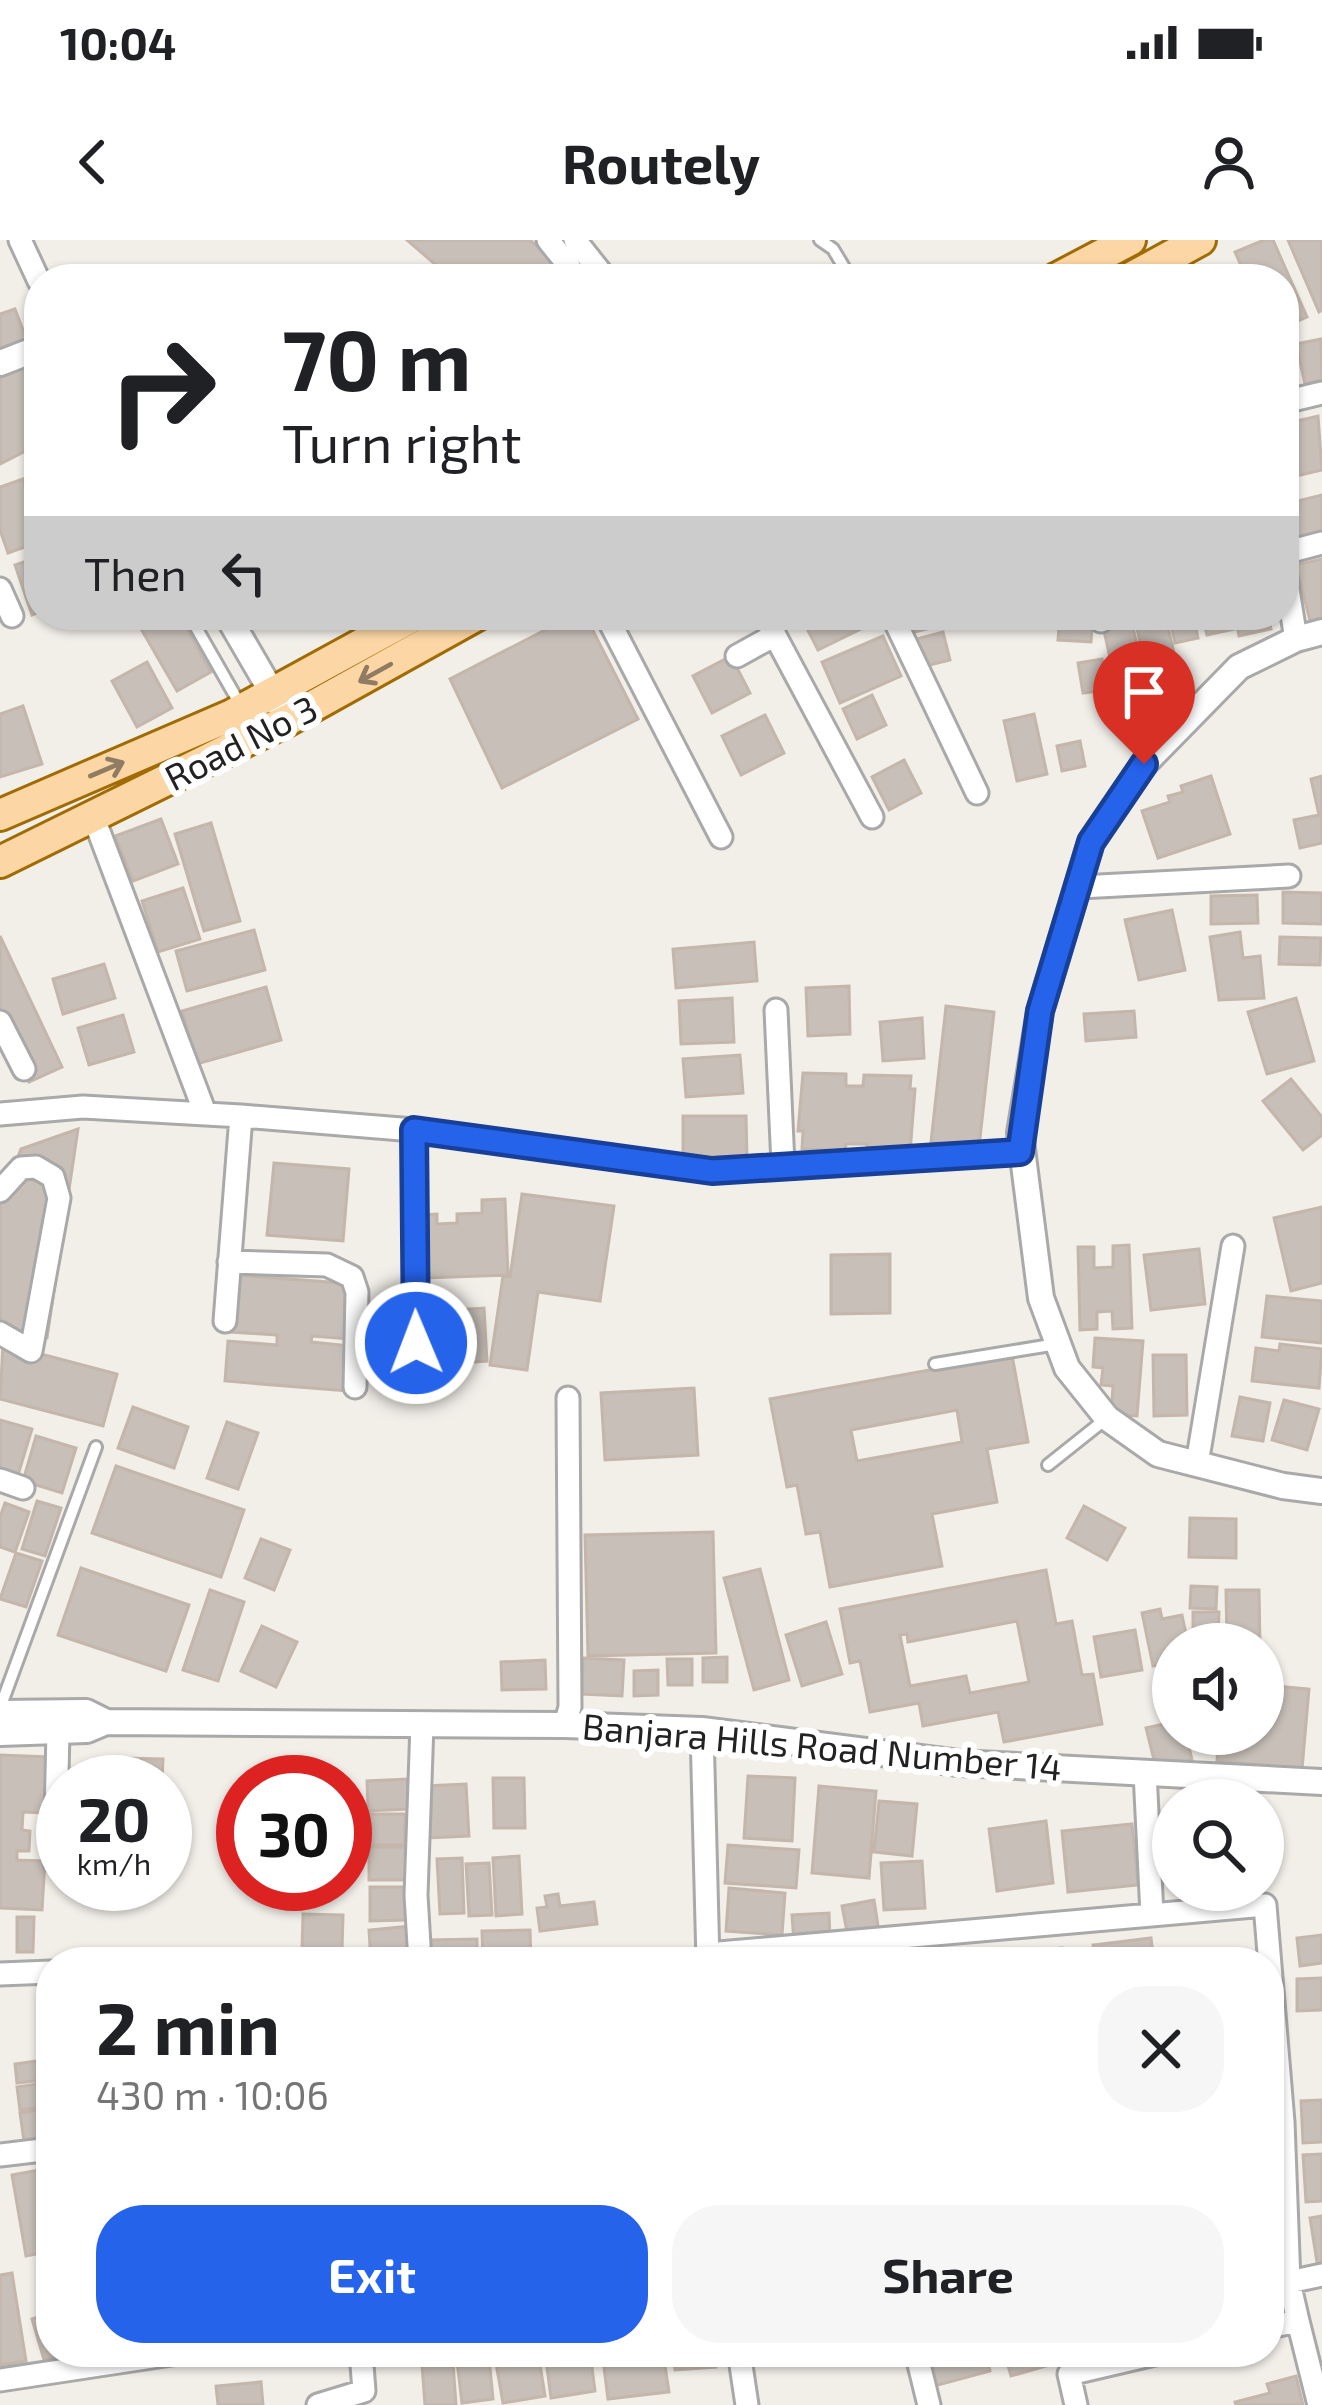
<!DOCTYPE html>
<meta charset="utf-8">
<style>
:root{--surface:#fff;--page:#f6f6f6;--text:#202124;--muted:#757577;--accent:#2563eb}
body{margin:0;font-family:"Exo 2",sans-serif;background:var(--page);color:var(--text);height:100vh;display:flex;flex-direction:column;font-size:45px;white-space:nowrap}
*{box-sizing:border-box;margin:0}
p{font-size:39px;color:var(--muted)}
.icon{flex:none;width:66px;height:66px;fill:none;stroke:currentColor;stroke-width:2;stroke-linecap:round;stroke-linejoin:round}
.map{position:relative;flex:1;overflow:hidden}
.sheet{position:absolute;left:36px;top:1707px;width:1248px;height:420px;display:flex;flex-direction:column;background:var(--surface);border-radius:48px;box-shadow:0 3px 9px #0004}
.sheet>*{flex:none}
.hud{position:absolute;left:24px;top:24px;width:1275px;height:366px;border-radius:48px;box-shadow:0 3px 9px #0004;background:#fff;color:var(--text);overflow:hidden}
.tools{position:absolute;left:1152px;top:1383px;display:grid;gap:24px}
.tools a{display:grid;place-items:center;width:132px;height:132px;border-radius:50%;background:var(--surface);box-shadow:0 3px 9px #0004;font-size:60px}
.speed{position:absolute;left:36px;top:1515px;display:flex;gap:24px;font-size:60px;font-weight:700;text-align:center}
.speed>*{display:grid;place-content:center;width:156px;height:156px;border-radius:50%;background:var(--surface);box-shadow:0 3px 9px #0004;line-height:1}
.speed small{font-size:30px;font-weight:400}
.speed .limit{border:18px solid #d22;background:#fff;color:#111}
.pin{position:absolute;display:grid;place-items:center;width:102px;height:102px;color:#fff;margin:-123px -51px;border-radius:50% 50% 50% 0;rotate:-45deg;box-shadow:0 0 12px #0007}
.pin .icon{rotate:45deg}
.me{position:absolute;width:132px;margin:-66px;rotate:359deg;stroke-linejoin:round;filter:drop-shadow(0 0 9px #0008)}
.turn{display:flex;align-items:center;gap:42px;height:252px;padding:0 60px;font-size:54px}
.turn .icon{width:156px;height:156px;stroke-width:2.5}
.turn b{display:block;font-size:84px;line-height:102px}
.then{display:flex;align-items:center;height:114px;padding:0 60px;background:#0003;gap:24px;font-size:45px}
.round{display:grid;place-items:center;flex:none;width:126px;height:126px;border-radius:48px;background:var(--page)}
.overview{display:flex;align-items:center;justify-content:space-between;height:204px;padding:0 60px}
h1{font-size:72px;font-weight:700;line-height:90px}
.cta{display:flex;gap:24px;margin-top:auto;padding:24px 60px}
.cta a{flex:1;height:138px;border-radius:48px;background:var(--accent);color:#fff;font-size:48px;font-weight:700;line-height:138px;text-align:center}
.cta a+a{background:var(--page);color:var(--text)}
.status{display:flex;justify-content:space-between;align-items:center;height:84px;padding:0 60px;background:var(--surface);direction:ltr}
.status svg{height:33px;fill:currentColor}
header{display:flex;justify-content:space-between;align-items:center;height:156px;padding:0 60px;background:var(--surface);font-size:54px;font-weight:700}
.map>svg:first-child{display:block}
.building{fill:#c7bfb8;stroke:#c4b6ab;stroke-width:3;fill-rule:evenodd}
.lines{fill:none;stroke-linecap:round;stroke-linejoin:round}
.service-casing{stroke:#a9a9a9;stroke-width:16}
.minor-casing{stroke:#a9a9a9;stroke-width:27}
.tertiary-casing{stroke:#a9a9a9;stroke-width:30}
.primary-casing{stroke:#a06b00;stroke-width:36}
.path{stroke:#fa8072;stroke-width:3;stroke-dasharray:6 6;stroke-linecap:butt}
.service{stroke:#fff;stroke-width:10}
.minor{stroke:#fff;stroke-width:21}
.tertiary{stroke:#fff;stroke-width:24}
.primary{stroke:#fcd6a4;stroke-width:30}
.oneway{stroke:#8f7c63}
.route-casing{stroke:#184099;stroke-width:30}
.route{stroke:#2563eb;stroke-width:21}
.labels{text-anchor:middle;stroke-width:12;stroke-linejoin:round;paint-order:stroke}
.street-label{font-size:36px;fill:#222;stroke:#fff}
</style>
<div class="status"><b>10:04</b><svg viewBox="0 0 49 12"><path d="M0 12V9h3v3zM5 12V6h3v6zM10 12V3h3v9zM15 12V0h3v12zM26 1h20v11H26zM47 4h2v5h-2z"/></svg></div>
<header><svg class="icon" aria-label="back" viewBox="0 0 24 24"><path d="M15 5l-7 7 7 7"/></svg>Routely<svg class="icon" aria-label="person" viewBox="0 0 24 24"><circle cx="12" cy="8" r="4"/><path d="M4 21q1-7 8-7t8 7"/></svg></header>
<div class="map">
<svg width="1322" height="2165" viewBox="0 0 1322 2165">
<rect width="100%" height="100%" fill="#f2efe9"/>
<path class="building" d="M407 0H530L556 21 539 39H452Z
M1264 0H1273L1307 77 1284 87V39H1247L1235 12Z
M1288 0H1322V70L1319 72Z
M15 69 28 103 0 113V74Z
M1321 99 1322 140 1305 144 1296 104Z
M39 118V204L0 224V138Z
M1318 176 1322 230 1288 238 1284 184Z
M23 239 39 288V302L8 313 0 290V247Z
M1322 255V295L1298 301 1289 263Z
M39 317V372L32 375 15 325Z
M1322 319V378L1310 381 1296 325Z
M133 375H179L211 432 177 451Z
M574 375H585L638 479 502 548 450 439Z
M800 375H874L877 381 818 410Z
M911 375H940L942 385 915 392Z
M1060 375H1093L1091 402 1058 400Z
M1134 375H1165L1177 426 1147 433Z
M1169 375H1193L1198 398 1175 403Z
M1202 375H1231L1234 389 1207 395Z
M1235 375H1268L1271 389 1239 396Z
M1131 379 1148 452 1119 459 1103 386Z
M943 392 950 420 922 427 916 399Z
M883 396 901 436 840 463 822 422Z
M731 416 750 453 712 473 693 436Z
M1102 419 1107 450 1083 453 1078 423Z
M147 422 172 468 137 487 112 441Z
M872 455 886 485 857 499 843 469Z
M23 466 42 524 0 537V474Z
M1034 474 1047 534 1017 541 1004 481Z
M765 475 784 513 741 535 722 496Z
M1080 501 1085 526 1062 531 1057 506Z
M904 520 921 553 889 570 872 537Z
M1211 536 1230 594 1158 618 1142 571 1170 562 1168 556 1183 552 1181 546Z
M1322 536V603L1300 608 1294 580 1319 575 1311 539Z
M161 579 178 624 133 641 115 596Z
M211 583 240 681 204 691 175 594Z
M183 648 200 699 158 712 142 661Z
M1283 652 1322 653V684L1283 683Z
M1257 655 1258 683 1211 684V656Z
M1172 670 1185 730 1139 740 1125 680Z
M254 690 265 730 187 751 176 711Z
M1240 692 1243 718 1260 716 1264 758 1219 760 1210 697Z
M0 696 62 827 29 842 0 781Z
M1280 697 1321 698 1320 725 1279 724Z
M754 702 757 741 676 748 673 709Z
M104 724 115 758 63 774 53 739Z
M849 746 850 794 808 796 806 748Z
M266 747 281 800 197 824 182 771Z
M732 758 734 802 681 804 679 761Z
M1296 758 1314 821 1267 834 1248 772Z
M946 766 994 772 979 907 931 902Z
M1134 771 1136 797 1086 801 1084 774Z
M123 775 134 812 89 825 78 788Z
M922 778 924 818 883 821 880 782Z
M740 815 743 853 686 857 683 819Z
M803 833 846 834V846H863L864 835 911 836 910 849H915L910 913 867 911V904H846L845 911 802 909 803 891H798Z
M1291 839 1322 877V895L1303 910 1263 861Z
M683 876H746L747 919 683 920Z
M78 889 47 1098 0 1095V960L21 909Z
M274 923 349 929 343 1001 267 995Z
M522 954 614 966 600 1061 538 1052 527 1130 490 1125 503 1036 510 1037Z
M505 959 508 1035 424 1038 422 975 437 974V984L457 983V974L482 973V960Z
M1322 967V1043L1291 1051 1274 978Z
M1129 1005 1132 1088 1113 1089 1112 1071 1097 1072V1089L1080 1090 1078 1007H1094V1028L1113 1027V1006Z
M1199 1009 1205 1064 1151 1070 1144 1015Z
M890 1014V1073L831 1074V1015Z
M236 1035 354 1044 349 1099 312 1096 311 1102 351 1106 347 1151 225 1141 228 1101 277 1105V1095L231 1092Z
M1267 1056 1322 1061V1103L1262 1097Z
M484 1068 487 1121 433 1125 429 1072Z
M1095 1098 1143 1101 1137 1176 1111 1174 1113 1146 1101 1145 1103 1128 1093 1127Z
M3 1104 117 1134 103 1186 0 1159Z
M1280 1104 1322 1109 1319 1148 1252 1141 1256 1108 1279 1111Z
M1012 1115 1028 1202 987 1209 997 1262 932 1274 942 1326 830 1347 820 1292 806 1294 797 1245 787 1247 770 1159ZM957 1170 962 1202 857 1221 851 1190Z
M1153 1115H1186L1187 1175 1154 1176Z
M694 1148 698 1215 605 1220 601 1153Z
M1240 1157 1270 1163 1263 1201 1232 1196Z
M1284 1160 1319 1169 1307 1210 1272 1200Z
M133 1167 188 1187 174 1228 118 1208Z
M0 1180 32 1189 18 1235 0 1230Z
M227 1182 258 1193 238 1249 207 1238Z
M36 1196 76 1208 62 1253 23 1241Z
M116 1226 244 1270 221 1337 92 1293Z
M37 1261 61 1268 45 1316 22 1309Z
M5 1263 29 1272 15 1312 0 1307V1277Z
M1084 1266 1125 1288 1107 1320 1067 1298Z
M1190 1278 1236 1279V1318L1189 1317Z
M713 1292 716 1413 588 1416 585 1295Z
M261 1299 290 1310 274 1350 245 1338Z
M16 1313 42 1321 26 1367 0 1359Z
M81 1328 189 1365 166 1431 58 1395Z
M760 1329 789 1440 754 1450 724 1338Z
M1046 1330 1056 1384 1072 1381 1082 1435 1093 1434 1102 1484 1004 1502 998 1472 923 1486 919 1463 870 1472 860 1421 850 1423 840 1369ZM1017 1381 1029 1442 970 1453 966 1436 910 1446 900 1395 907 1394 908 1402Z
M1191 1346 1217 1347 1216 1369 1190 1368Z
M210 1350 244 1362 218 1441 183 1430Z
M1226 1350H1259L1260 1404H1227Z
M1160 1369 1162 1379 1182 1375 1188 1404H1173V1422L1153 1426 1142 1373Z
M1193 1372H1219L1218 1398H1193Z
M826 1382 842 1434 802 1446 786 1395Z
M262 1386 297 1402 276 1447 241 1431Z
M1135 1390 1142 1430 1101 1437 1094 1397Z
M727 1417V1442H703V1418Z
M583 1418 624 1420 622 1456 582 1454Z
M667 1419H692V1445H668Z
M545 1420 546 1449 502 1450 501 1422Z
M658 1430V1455L634 1456V1431Z
M1263 1445 1309 1449 1302 1529 1217 1521 1219 1494H1263Z
M1173 1482V1494H1186L1192 1520 1156 1528 1146 1488Z
M0 1515 50 1517 47 1573 23 1572 22 1590 30 1591 29 1611H17V1620L45 1621 42 1670 0 1668Z
M118 1518 163 1519 162 1542H117Z
M748 1536 795 1538 792 1601 744 1598Z
M493 1538H524L525 1588H494Z
M407 1539 409 1569 368 1571 367 1541Z
M466 1544 469 1596 427 1598 424 1546Z
M819 1546 876 1551 869 1638 812 1633Z
M879 1561 917 1564 912 1616 874 1612Z
M368 1574H405V1605H368Z
M1046 1581 1053 1643 997 1651 989 1589Z
M1132 1584 1138 1645 1068 1652 1062 1591Z
M728 1605 799 1610 796 1648 725 1643Z
M369 1607H406V1640H369Z
M519 1616 522 1674 496 1676 493 1618Z
M462 1618 464 1673 440 1674 437 1619Z
M922 1621 925 1668 884 1670 881 1623Z
M489 1623 492 1675 469 1676 466 1624Z
M370 1647H406V1680L370 1681Z
M729 1648 785 1653 782 1695 726 1691Z
M558 1654 560 1666 594 1662 597 1684 540 1691 537 1668 547 1667 545 1656Z
M874 1660 879 1692 848 1697 842 1666Z
M829 1673 830 1700 794 1703 792 1675Z
M303 1674 343 1675 342 1711 302 1710Z
M17 1677H34L33 1712H17Z
M412 1686 415 1722H371L369 1690Z
M530 1690 531 1722H483L482 1691Z
M1322 1695V1723L1300 1726 1297 1698Z
M1151 1698 1154 1722H1095L1093 1705Z
M477 1699V1722H431L430 1700Z
M1062 1708 1063 1722H998L997 1715Z
M1322 1738V1770L1297 1771V1739Z
M51 1819V1839L17 1843 15 1824Z
M51 1842V1865L20 1870 17 1847Z
M1322 1860V1902L1303 1903 1301 1861Z
M51 1868V1897L24 1901 20 1873Z
M1322 1914V1961L1306 1962 1303 1915Z
M50 1928 51 2011 26 2016 12 1935Z
M1322 1976V2028L1318 2029 1310 1978Z
M12 2033 26 2121 0 2125V2035Z
M51 2073V2112H73L44 2120 32 2079Z
M494 2112H538L545 2156 503 2163Z
M545 2112H590L595 2151 551 2158Z
M602 2112H663L669 2152 608 2159Z
M673 2112H715L716 2127 675 2130Z
M918 2112H985L990 2131 927 2148Z
M1004 2112H1042L1046 2126 1011 2136Z
M489 2118 493 2159 462 2163 457 2121Z
M453 2123 456 2165H425L422 2125Z
M1296 2136 1303 2165H1236L1235 2162 1270 2153 1267 2144Z
M261 2142 263 2165H218L216 2146Z"/>
<g class="lines">
<g class="service-casing">
<path id="service" d="M820 0 833 9 851 39
M189 375 241 466
M935 1124 1057 1104
M1048 1225 1107 1178
M0 1468 96 1207"/>
</g>
<g class="minor-casing">
<path id="minor" d="M20 0 39 41
M548 0 569 26 563 39
M575 0 606 39
M1284 162 1322 153
M1284 313 1322 303
M1284 325 1296 399
M0 349 12 376
M606 375 721 597
M764 375 872 577
M892 375 977 553
M1101 381V375
M737 416 775 395
M93 576 205 873
M1080 647 1289 636
M776 770 783 925
M0 782 24 829
M0 874 83 867 241 876 414 890 713 931 1020 912
M414 890 416 1103
M0 951 21 928 36 927 53 937 59 958 31 1111 0 1093
M229 1022 327 1025 352 1037 357 1052 355 1147
M225 1081 241 876
M1197 1224 1233 1006
M0 1240 23 1248
M565 1485 570 1467 568 1158
M702 1490 708 1722
M1145 1532 1152 1675
M55 1622 58 1491
M707 1714 1265 1665 1283 1882 1269 1887
M420 1722 416 1655 422 1484
M0 1734 51 1732
M1283 1882 1289 2042
M0 1915 51 1909
M1298 2081 1319 2165
M1269 2087 1298 2081 1289 2042 1322 2035
M739 2112 747 2165
M916 2112 929 2165
M0 2140 185 2112
M318 2165 364 2151 361 2112
M1076 2165 1069 2134 1163 2112"/>
</g>
<g class="tertiary-casing">
<path id="tertiary" d="M0 123 39 108
M227 375 280 466
M1322 392 1296 399 1239 427 1144 524 1091 602 1040 771 1020 893 1041 1058 1067 1128 1107 1178 1158 1214 1283 1246 1322 1251
M0 1473 86 1472 106 1482
M0 1493 87 1490 106 1482 565 1485 702 1490 959 1523 1322 1542"/>
</g>
<g class="primary-casing">
<path id="primary" d="M1056 39 1130 0
M1129 39 1200 0
M0 575 232 475 415 375
M0 622 288 480 477 375"/>
</g>
<path class="path" d="M1126 483 1134 501"/>
<use href="#service" class="service"/>
<use href="#minor" class="minor"/>
<use href="#tertiary" class="tertiary"/>
<use href="#primary" class="primary"/>
</g>
<defs><path id="oneway-shaft" d="M-6 0H5M1.5-3L5.5 0L1.5 3" fill="none" stroke-width="1.6" stroke-linecap="round" stroke-linejoin="round" transform="scale(3)"/></defs>
<g class="oneway">
<use href="#oneway-shaft" transform="translate(375 433) rotate(151)"/>
<use href="#oneway-shaft" transform="translate(107 529) rotate(-23)"/>
</g>
<g class="lines">
<g class="route-casing">
<path id="route" d="M416 1103 414 890 712 931 1020 912 1040 771 1091 602 1144 524"/>
</g>
<use href="#route" class="route"/>
</g>
<g class="labels">
<g class="street-label">
<text transform="translate(241 503) rotate(-27)" y="13">Road No 3</text>
<text transform="translate(822 1507) rotate(5)" y="13">Banjara Hills Road Number 14</text>
</g>
</g>
</svg>
<div class="tools">
<a><svg class="icon" aria-label="sound" viewBox="0 0 24 24"><path d="M4 9h4l5-4v14l-5-4H4zM17 9q2 3 0 6"/></svg></a>
<a><svg class="icon" aria-label="search" viewBox="0 0 24 24"><circle cx="10" cy="10" r="6"/><path d="M15 15l6 6"/></svg></a>
</div>
<div class="speed"><div>20<small>km/h</small></div><div class="limit">30</div></div>
<div class="pin" style="left:1144px;top:524px;background:#d93025"><svg class="icon" aria-label="arrive" viewBox="0 0 24 24"><path d="M6 21V4h12l-3 4 3 4H6"/></svg></div>
<svg class="me" style="left:416px;top:1103px" viewBox="-20 -20 40 40"><circle r="17" fill="#2563eb" stroke="#fff" stroke-width="3"/><path d="M0-11L8 9 0 5-8 9z" fill="#fff"/></svg>
<div class="hud">
<div class="turn"><svg class="icon" aria-label="right" viewBox="0 0 24 24"><path d="M7 20v-9h11M14 6l5 5-5 5"/></svg><div><b>70 m</b>Turn right</div></div>
<div class="then">Then<svg class="icon" aria-label="left" viewBox="0 0 24 24"><path d="M17 20v-9H6M10 6l-5 5 5 5"/></svg></div>
</div>
<section class="sheet">
<div class="overview"><div><h1>2 min</h1><p>430 m · 10:06</p></div><a class="round"><svg class="icon" aria-label="close" viewBox="0 0 24 24"><path d="M6 6l12 12M18 6L6 18"/></svg></a></div>
<div class="cta"><a>Exit</a><a>Share</a></div>
</section>
</div>
